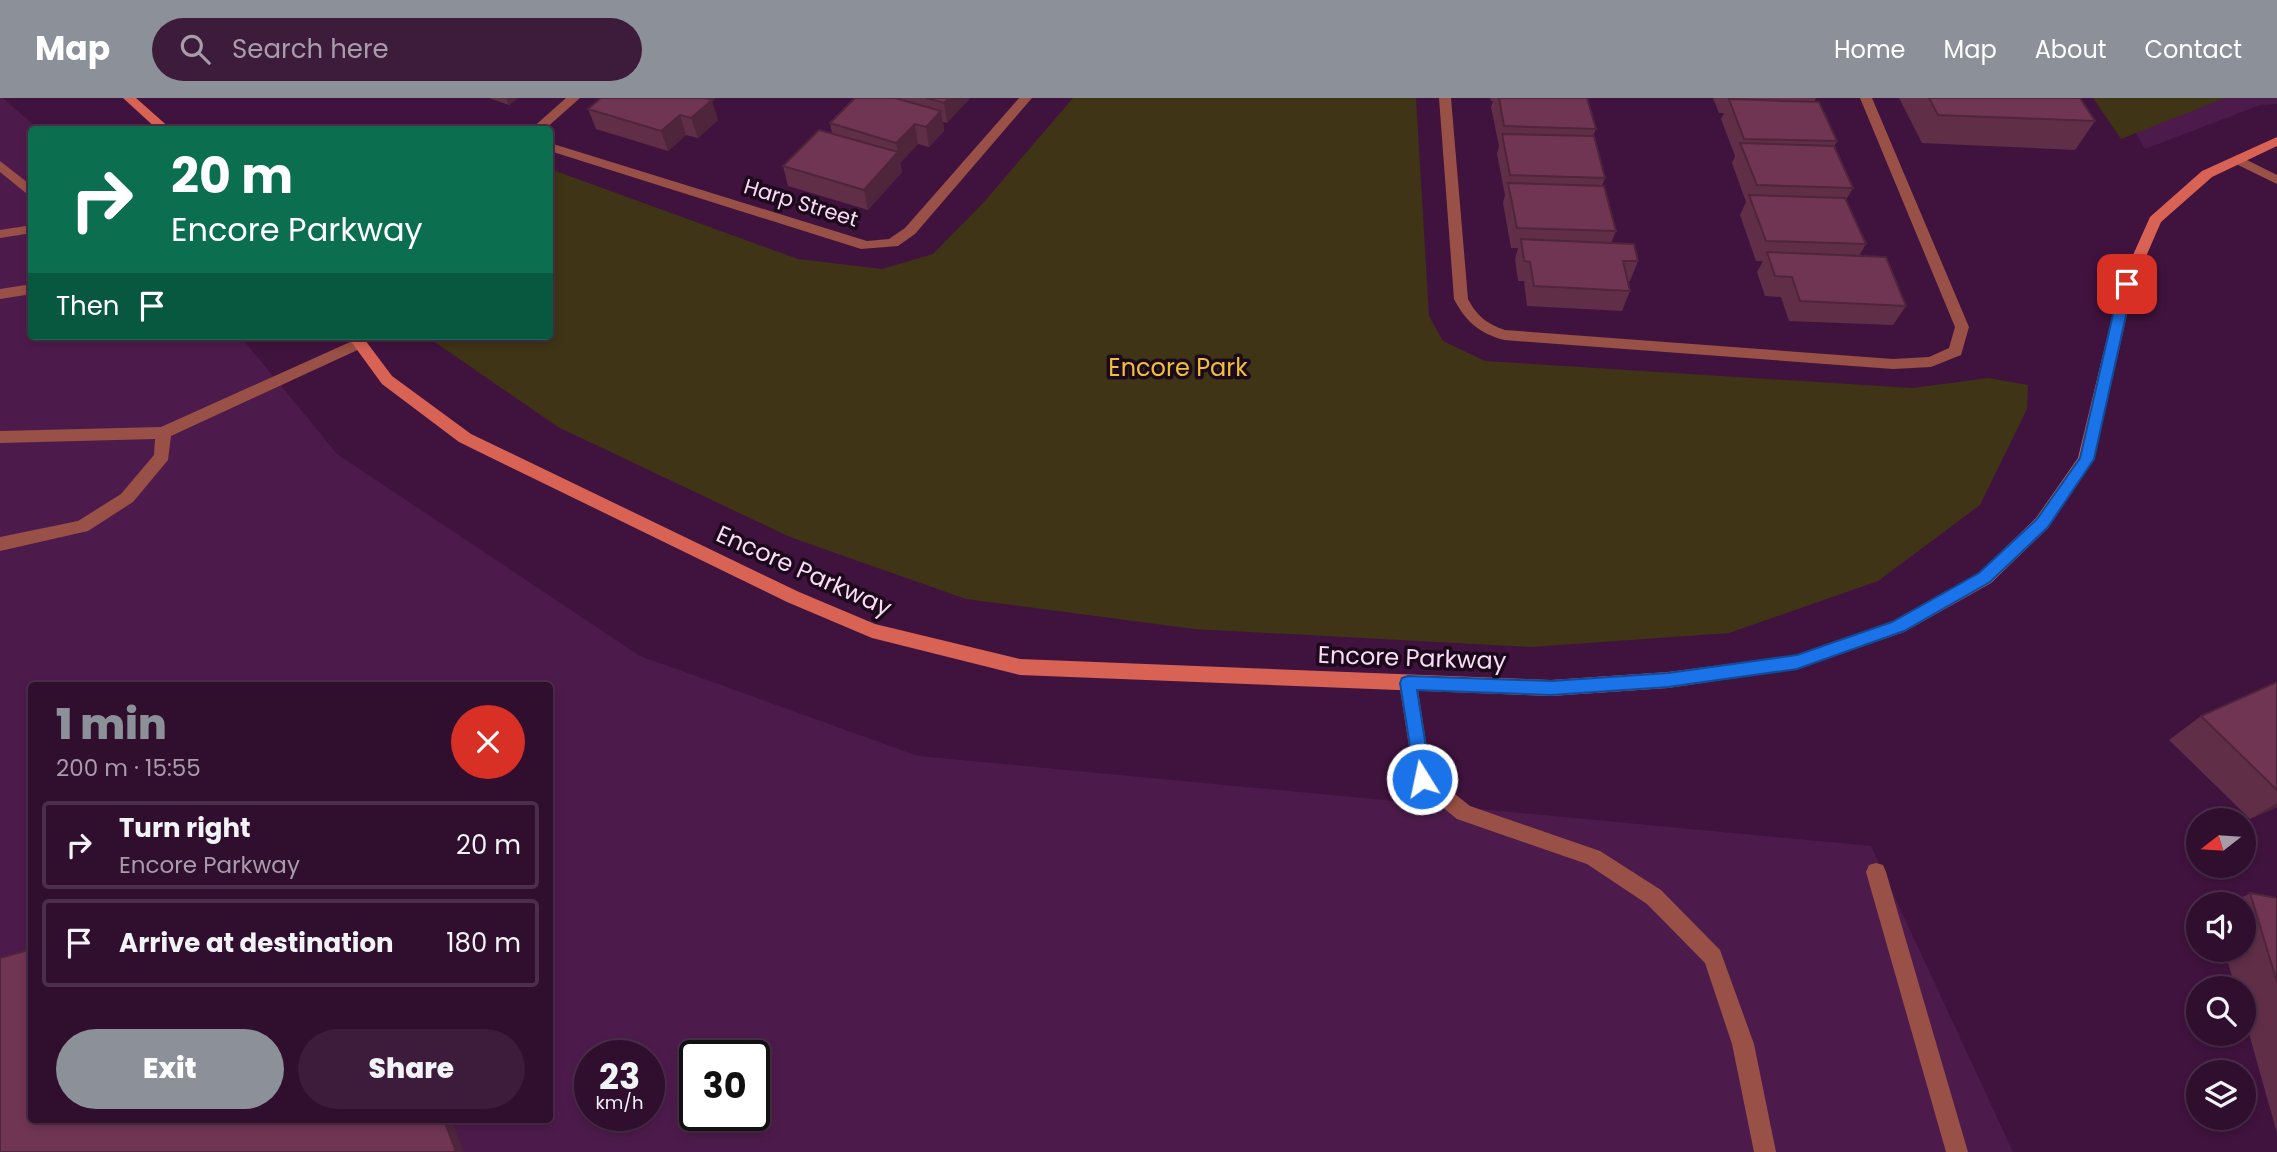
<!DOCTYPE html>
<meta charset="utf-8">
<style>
:root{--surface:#300e2e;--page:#3c1c3a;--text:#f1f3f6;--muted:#a89caa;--line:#4b2e4a;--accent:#8c9099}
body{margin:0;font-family:Poppins,sans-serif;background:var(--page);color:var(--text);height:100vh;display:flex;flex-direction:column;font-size:26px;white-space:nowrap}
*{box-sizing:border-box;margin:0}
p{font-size:23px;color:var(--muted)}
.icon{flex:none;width:38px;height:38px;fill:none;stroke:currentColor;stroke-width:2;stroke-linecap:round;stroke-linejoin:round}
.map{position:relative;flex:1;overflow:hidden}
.side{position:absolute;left:28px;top:584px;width:525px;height:441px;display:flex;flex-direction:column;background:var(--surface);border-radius:7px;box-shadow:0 4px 10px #0003,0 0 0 2px var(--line)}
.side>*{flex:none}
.guide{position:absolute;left:28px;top:28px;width:525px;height:214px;border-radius:7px;box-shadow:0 4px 10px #0003,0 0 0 2px var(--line);background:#0b6e4f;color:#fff;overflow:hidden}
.needle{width:46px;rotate:253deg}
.tools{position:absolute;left:2186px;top:710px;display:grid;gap:14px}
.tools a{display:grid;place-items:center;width:70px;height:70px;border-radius:50%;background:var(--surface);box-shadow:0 4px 10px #0003,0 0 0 2px var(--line);font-size:35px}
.speed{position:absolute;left:574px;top:942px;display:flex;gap:14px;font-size:35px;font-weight:700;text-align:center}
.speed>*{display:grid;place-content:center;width:91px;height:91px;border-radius:50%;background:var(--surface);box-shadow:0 4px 10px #0003,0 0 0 2px var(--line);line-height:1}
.speed small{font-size:18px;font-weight:400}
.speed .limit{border:4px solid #111;border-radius:10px;background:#fff;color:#111}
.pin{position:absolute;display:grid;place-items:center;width:60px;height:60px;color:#fff;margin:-30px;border-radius:14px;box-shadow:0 4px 10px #0006}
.me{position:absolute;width:77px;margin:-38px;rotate:350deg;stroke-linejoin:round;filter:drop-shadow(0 0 5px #0008)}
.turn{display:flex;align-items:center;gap:24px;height:147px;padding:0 28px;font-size:32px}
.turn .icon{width:91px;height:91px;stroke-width:2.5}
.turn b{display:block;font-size:49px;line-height:60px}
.then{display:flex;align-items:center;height:66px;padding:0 28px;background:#0003;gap:14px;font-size:26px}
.round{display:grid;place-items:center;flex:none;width:74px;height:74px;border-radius:37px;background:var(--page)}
.summary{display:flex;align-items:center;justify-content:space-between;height:119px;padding:0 28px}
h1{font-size:42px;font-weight:800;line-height:52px;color:var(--accent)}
.cta{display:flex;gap:14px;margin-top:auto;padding:14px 28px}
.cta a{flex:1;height:80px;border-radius:42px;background:var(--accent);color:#fff;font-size:28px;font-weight:800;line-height:80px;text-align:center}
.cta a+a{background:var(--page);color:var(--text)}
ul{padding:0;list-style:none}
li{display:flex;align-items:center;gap:21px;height:88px;margin:0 14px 10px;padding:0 14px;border:4px solid var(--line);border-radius:7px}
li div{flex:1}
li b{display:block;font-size:26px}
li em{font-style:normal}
header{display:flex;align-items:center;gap:42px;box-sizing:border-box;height:98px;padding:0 35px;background:var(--accent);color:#fff}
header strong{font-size:33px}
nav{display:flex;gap:38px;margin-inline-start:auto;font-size:24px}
.search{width:490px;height:63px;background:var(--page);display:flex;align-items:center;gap:18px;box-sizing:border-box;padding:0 24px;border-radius:38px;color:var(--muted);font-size:26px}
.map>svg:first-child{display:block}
.built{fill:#4d1b4b;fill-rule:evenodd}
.green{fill:#3f3415}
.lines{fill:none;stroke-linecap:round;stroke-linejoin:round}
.lane{fill:#995046;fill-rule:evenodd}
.street{fill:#995046;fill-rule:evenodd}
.secondary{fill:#d86354;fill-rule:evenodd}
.wall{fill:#612e48}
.shaded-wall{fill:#4f253b}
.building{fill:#713554;stroke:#4f253b;stroke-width:2}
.route{fill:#1a73e8;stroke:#114b97;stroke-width:2}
.labels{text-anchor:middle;stroke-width:7;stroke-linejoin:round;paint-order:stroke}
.far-street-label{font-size:21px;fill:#f8dbf5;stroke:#1c091b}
.park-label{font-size:24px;fill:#edc038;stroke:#1c091b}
.street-label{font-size:24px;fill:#f8dbf5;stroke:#1c091b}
</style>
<header>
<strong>Map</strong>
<div class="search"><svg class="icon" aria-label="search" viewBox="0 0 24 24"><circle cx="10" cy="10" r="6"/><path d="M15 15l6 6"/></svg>Search here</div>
<nav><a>Home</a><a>Map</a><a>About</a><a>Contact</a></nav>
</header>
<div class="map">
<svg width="2277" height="1054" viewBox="0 0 2277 1054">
<rect width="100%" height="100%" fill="#40133e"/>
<path class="built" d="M0 0H3L38 31 32 32V238H240L337 356 640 558 918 658 1871 748 2013 1054H0ZM32 588H550V1022H32ZM590 957H649V1017H590ZM695 957H754V1017H695Z
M2115 0H2277V6L2260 7 2145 51Z"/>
<path class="green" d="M1073 0H1416L1429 218 1443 243 1485 263 1912 290 1989 280 2028 287 2027 311 1980 407 1878 483 1729 535 1531 549 1194 531 966 501 790 439 558 329 426 238H550V71L798 161 882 171 933 156 984 104Z
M2093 0H2225L2121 41Z"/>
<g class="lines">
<path class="lane" d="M1439 0H1451L1468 201C1477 218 1487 226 1505 232L1893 261 1929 259 1949 250 1955 229 1860 0H1872L1969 229 1961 257 1931 269 1893 271 1504 242C1479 235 1466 224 1454 201Z
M0 63 32 88V100L0 74Z
M32 127V135L0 140V132Z
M32 186V196L0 201V191Z
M359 240 364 241 366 245 364 249 171 338 168 362 133 404 88 433 0 453V439L78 423 121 396 154 357 155 341 0 345V333L161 329Z"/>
<path class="street" d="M566 0H580L544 32H530Z
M1019 0H1032L915 136 898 148 861 151 550 53V45L867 143 889 141 905 130Z
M428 28H482L488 32H422Z
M2237 57 2277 77V86L2232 64 2231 61Z
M1408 577 1414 580 1417 585 1431 677 1470 708 1600 753 1661 792 1720 852 1754 946 1776 1054H1754L1732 946 1705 865 1647 806 1587 766 1457 721 1415 687 1399 585 1402 580Z
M1876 765 1883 767 1886 774 1968 1054H1946L1866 774 1869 767Z"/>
<path class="secondary" d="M123 0H136L172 32H158Z
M2277 39V48L2212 79 2161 124 2134 186 2094 361 2048 430 1991 485 1904 534 1797 571 1668 590 1551 598 1020 577 872 540 787 504 459 344 382 286 347 238H362L392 278 471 336 799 494 875 526 1020 561 1551 582 1668 574 1797 557 1892 524 1979 475 2036 420 2078 360 2120 186 2150 119 2202 73Z"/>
</g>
<path class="wall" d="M489 0H518L509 7Z
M855 0H970L947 25 943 24 944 33 929 49 918 46 900 65 902 74 868 112 788 88 783 68 832 35 830 25Z
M1490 0H1587L1596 31 1593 38 1605 80 1602 88 1616 133 1611 145 1638 163 1630 183H1627L1630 193 1622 213 1527 208 1524 183H1518L1515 161 1518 150H1511L1503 105 1505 97 1497 56 1499 48 1491 9 1493 3H1491Z
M1713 0H1816L1814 4 1837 43 1834 49 1853 90 1846 102 1866 146 1859 158 1906 208 1893 227 1789 223 1781 199 1765 198 1757 174 1763 163H1756L1740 117 1746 104 1732 65 1735 58 1721 21 1724 15H1719Z
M1899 0H2080L2095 23 2075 52 1922 45Z
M712 4 718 22 698 40 686 37 668 53 596 31 588 11Z
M2277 584V709L2250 721 2169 642 2201 618Z
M2250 795 2277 800V1035L2244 918V891H2236L2224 852H2244V807H2229Z"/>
<path class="shaded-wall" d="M506 0H518L509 7Z
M702 0H716L712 4 718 22 698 40 691 20Z
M949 0H970L947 25 944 5Z
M941 13 944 33 929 49 926 29Z
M680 17 686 37 668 53 661 33Z
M915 26 918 46 900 65 902 74 868 112 864 92 898 54 896 45Z
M2277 705V709L2250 721Z
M444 1022H451L464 1054H456Z"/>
<path class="building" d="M601 0H705L712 2 691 20 680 17 661 33 588 11Z
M855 0H895L941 13 926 29 915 26 896 45 830 25Z
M926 0H949L944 5Z
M1499 0H1587L1596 31 1504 28Z
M1929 0H2080L2095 23 1938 17Z
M1729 1 1819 4 1837 43 1744 41Z
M819 32 898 54 864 92 783 68Z
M1502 36 1594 38 1605 80 1510 77Z
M1740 45 1834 48 1853 90 1757 87Z
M1508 85 1604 88 1616 133 1517 130Z
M1749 97 1845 100 1866 146 1766 143Z
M1521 141 1634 146 1638 163H1623L1630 193 1534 188 1530 164 1524 163Z
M1767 154 1886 159 1906 208 1800 203 1792 179 1775 178Z
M2277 584V692L2201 618Z
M2250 795 2277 800V884Z
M32 851V1022H444L456 1054H0V860Z"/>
<path class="route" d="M2127 181 2133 186 2094 361 2048 429 1990 484 1904 533 1797 571 1668 589 1551 597 1417 592 1431 681 1428 686 1422 688 1416 686 1400 585 1402 580 1408 578 1551 583 1668 575 1797 557 1892 524 1979 475 2037 421 2080 360 2120 186Z"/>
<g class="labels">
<g class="far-street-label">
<text transform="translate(801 105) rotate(17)" y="7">Harp Street</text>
</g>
<g class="park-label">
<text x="1178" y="278">Encore Park</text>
</g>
<g class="street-label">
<text transform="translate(804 473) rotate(24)" y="8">Encore Parkway</text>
<text transform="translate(1412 560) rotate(2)" y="8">Encore Parkway</text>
</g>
</g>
</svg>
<div class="tools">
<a><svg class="needle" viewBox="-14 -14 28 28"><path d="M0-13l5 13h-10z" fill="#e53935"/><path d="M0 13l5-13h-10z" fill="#a89caa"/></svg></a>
<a><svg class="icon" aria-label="sound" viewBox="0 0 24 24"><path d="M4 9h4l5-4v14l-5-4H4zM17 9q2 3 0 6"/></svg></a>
<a><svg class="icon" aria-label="search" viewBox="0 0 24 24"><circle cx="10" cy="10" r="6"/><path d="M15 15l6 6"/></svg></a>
<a><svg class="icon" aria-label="layers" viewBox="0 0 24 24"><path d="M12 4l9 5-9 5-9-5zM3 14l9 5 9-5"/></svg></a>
</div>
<div class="speed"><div>23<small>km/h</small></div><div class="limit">30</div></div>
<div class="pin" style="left:2127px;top:186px;background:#d93025"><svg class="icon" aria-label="arrive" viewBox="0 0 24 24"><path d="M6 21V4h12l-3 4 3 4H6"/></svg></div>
<svg class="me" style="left:1422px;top:681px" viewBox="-20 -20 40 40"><circle r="17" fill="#1a73e8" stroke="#fff" stroke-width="3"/><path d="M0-11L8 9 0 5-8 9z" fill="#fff"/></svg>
<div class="guide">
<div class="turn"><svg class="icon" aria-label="right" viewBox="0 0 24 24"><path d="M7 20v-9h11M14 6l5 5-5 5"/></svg><div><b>20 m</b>Encore Parkway</div></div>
<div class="then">Then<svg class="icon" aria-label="arrive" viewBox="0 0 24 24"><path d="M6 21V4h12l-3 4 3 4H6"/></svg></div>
</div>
<section class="side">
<div class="summary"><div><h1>1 min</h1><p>200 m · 15:55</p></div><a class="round" style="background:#d93025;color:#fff"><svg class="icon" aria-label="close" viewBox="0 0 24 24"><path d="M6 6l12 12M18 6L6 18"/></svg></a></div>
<ul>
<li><svg class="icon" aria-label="right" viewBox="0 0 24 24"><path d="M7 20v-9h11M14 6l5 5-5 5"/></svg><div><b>Turn right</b><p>Encore Parkway</p></div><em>20 m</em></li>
<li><svg class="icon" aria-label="arrive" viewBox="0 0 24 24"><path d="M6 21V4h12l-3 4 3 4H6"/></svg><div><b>Arrive at destination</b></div><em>180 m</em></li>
</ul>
<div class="cta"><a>Exit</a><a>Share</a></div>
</section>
</div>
